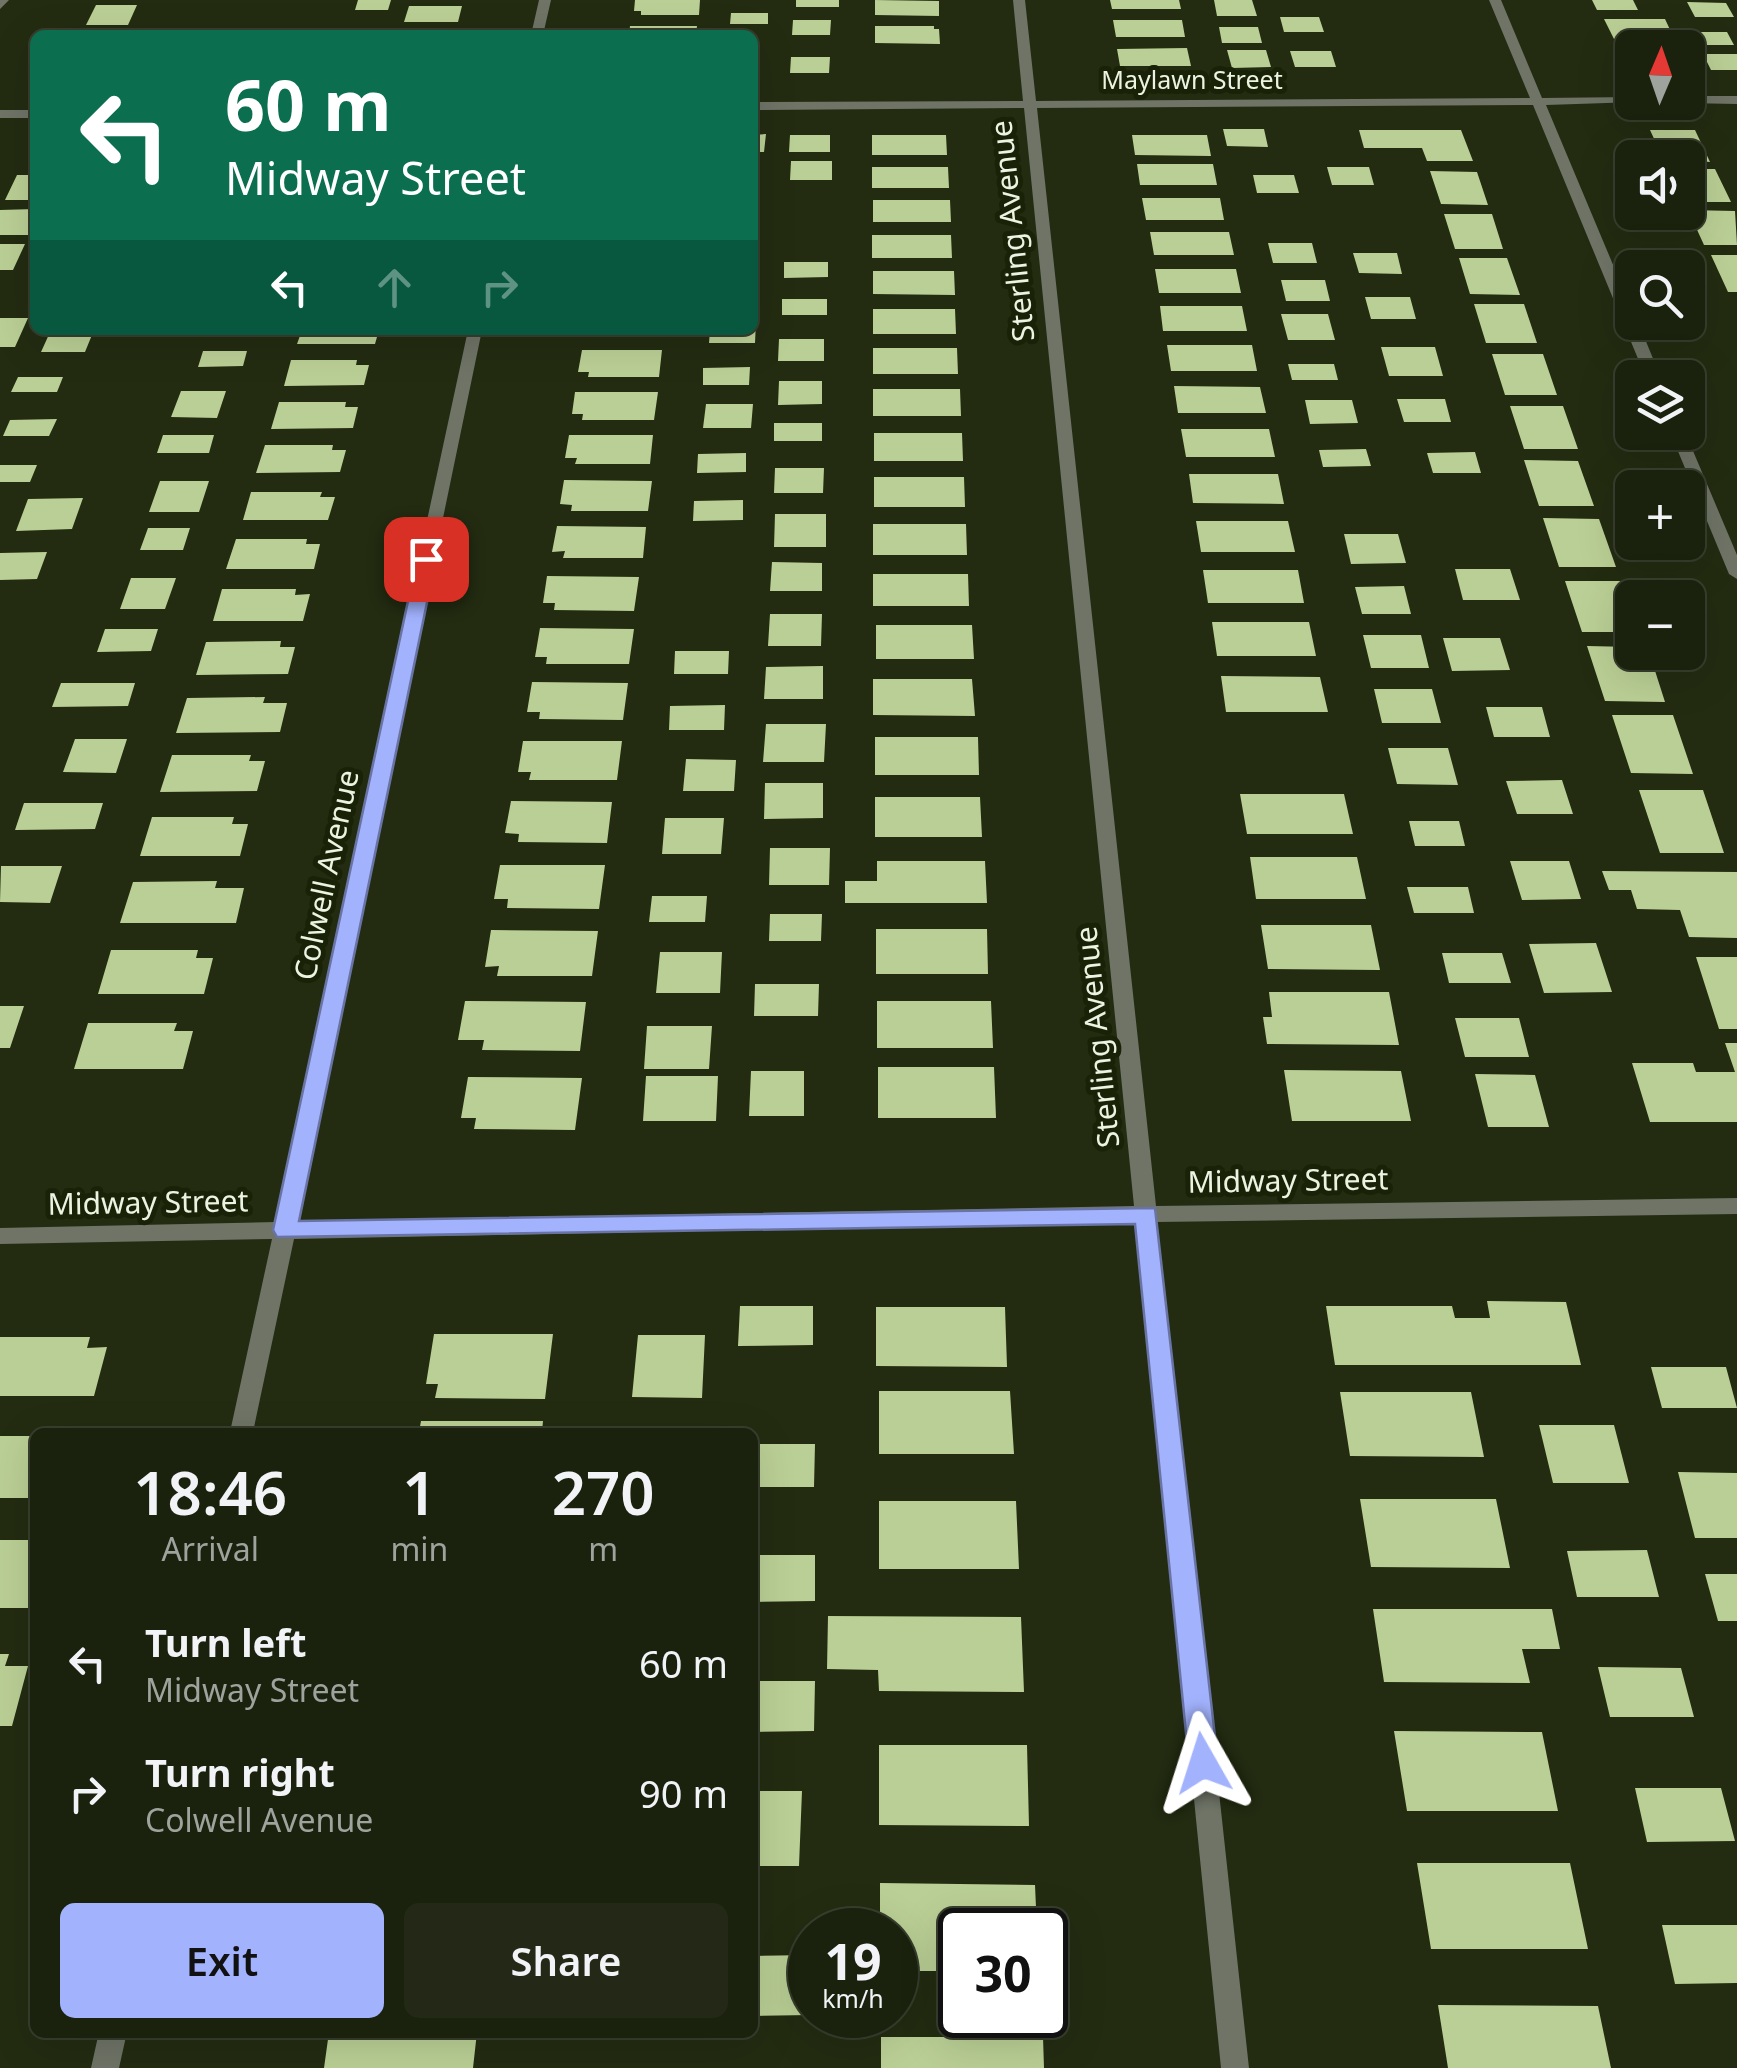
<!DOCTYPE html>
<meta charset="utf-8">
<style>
:root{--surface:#1a210d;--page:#232916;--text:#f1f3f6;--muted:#9fa39d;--line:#383e2e;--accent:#a2b2fd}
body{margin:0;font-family:"Noto Sans",sans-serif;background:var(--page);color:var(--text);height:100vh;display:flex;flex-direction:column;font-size:38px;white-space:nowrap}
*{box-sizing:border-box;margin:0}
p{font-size:32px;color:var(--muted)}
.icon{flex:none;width:55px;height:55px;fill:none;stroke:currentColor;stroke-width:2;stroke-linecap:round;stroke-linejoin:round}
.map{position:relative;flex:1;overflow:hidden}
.details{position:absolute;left:30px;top:1428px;width:728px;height:610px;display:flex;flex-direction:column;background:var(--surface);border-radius:15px;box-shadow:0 10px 40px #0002,0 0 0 2px var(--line)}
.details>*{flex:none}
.banner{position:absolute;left:30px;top:30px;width:728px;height:305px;border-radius:15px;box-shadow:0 10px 40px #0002,0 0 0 2px var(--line);background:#0b6e4f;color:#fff;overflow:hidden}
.needle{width:65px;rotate:2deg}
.controls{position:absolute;left:1615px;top:30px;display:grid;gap:20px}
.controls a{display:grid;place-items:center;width:90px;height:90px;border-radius:15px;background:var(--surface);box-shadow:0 10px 40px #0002,0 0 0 2px var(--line);font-size:50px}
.speed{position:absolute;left:788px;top:1908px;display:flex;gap:20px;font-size:50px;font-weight:700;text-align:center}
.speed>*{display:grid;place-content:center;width:130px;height:130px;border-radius:50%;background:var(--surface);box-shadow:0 10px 40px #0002,0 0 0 2px var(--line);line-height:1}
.speed small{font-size:25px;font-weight:400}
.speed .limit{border:5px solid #111;border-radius:15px;background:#fff;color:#111}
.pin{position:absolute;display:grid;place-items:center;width:85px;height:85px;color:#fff;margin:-42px;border-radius:20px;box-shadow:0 5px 15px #0006}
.me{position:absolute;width:110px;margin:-55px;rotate:354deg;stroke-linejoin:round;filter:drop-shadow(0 0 8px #0008)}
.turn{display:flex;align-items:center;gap:35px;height:210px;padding:0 30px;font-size:45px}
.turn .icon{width:130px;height:130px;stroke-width:2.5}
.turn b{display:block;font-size:70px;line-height:85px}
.lanes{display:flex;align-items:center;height:95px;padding:0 30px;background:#0003;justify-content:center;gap:50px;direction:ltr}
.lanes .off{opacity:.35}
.eta{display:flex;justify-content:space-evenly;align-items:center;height:170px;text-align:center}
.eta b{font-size:60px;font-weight:600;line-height:70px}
.button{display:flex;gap:20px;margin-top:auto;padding:20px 30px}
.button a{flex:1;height:115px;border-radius:15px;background:var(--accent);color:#111;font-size:40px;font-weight:600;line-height:115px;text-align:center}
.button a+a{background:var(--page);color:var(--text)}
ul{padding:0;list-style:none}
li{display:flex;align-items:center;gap:30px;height:130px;padding:0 30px}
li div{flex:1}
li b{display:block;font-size:38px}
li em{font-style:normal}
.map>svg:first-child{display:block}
.building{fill:#bacf95}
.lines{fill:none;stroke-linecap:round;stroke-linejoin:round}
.street{fill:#6f7467;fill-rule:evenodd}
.route{fill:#a2b2fd;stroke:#6974a4;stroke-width:2.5}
.labels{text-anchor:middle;stroke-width:10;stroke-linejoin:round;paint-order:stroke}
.far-street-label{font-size:25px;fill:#ecf3e2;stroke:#192207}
.street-label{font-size:30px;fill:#ecf3e2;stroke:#192207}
</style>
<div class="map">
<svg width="1737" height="2068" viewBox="0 0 1737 2068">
<rect width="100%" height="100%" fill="#232c11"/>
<path class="building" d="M358 0H391L388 10H355Z
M635 0H700L699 15H641V11H634Z
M796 0H839V7H796Z
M875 0 939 1V16L875 15Z
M1110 0H1179L1181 9H1112Z
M1214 0H1252L1257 16H1217Z
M1592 0H1633L1638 10H1597Z
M1687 2 1726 3 1734 17H1695Z
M96 5H137L128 25H86Z
M409 6H462L458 22H404Z
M731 13H768V24H730Z
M1280 17H1319L1324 32H1284Z
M1604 19H1665L1673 36 1614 39Z
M793 20H831L830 35H792Z
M1113 20H1182L1185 37H1116Z
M630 26H697L696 35H629Z
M875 26H934V29H939L940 44 875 43Z
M1219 27H1258L1262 43H1222Z
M344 28H377L375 35H342Z
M1687 32H1727L1734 45H1694Z
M1187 48 1191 66H1120L1117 49Z
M1227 50H1266L1271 67 1232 68Z
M1290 51H1331L1336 67H1295Z
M1703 54H1737V70H1711Z
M791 57H830L829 73H790Z
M1223 129H1264L1268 147 1227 146Z
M1359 130H1461L1473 161H1427L1422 148H1364Z
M1650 130H1695L1710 162 1663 158Z
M766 134 764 152H752V135Z
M790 135H830V152H789Z
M872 135H946L947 155H872Z
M1132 135H1207L1211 156 1135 155Z
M791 161H832V180H790Z
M1137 164H1213L1217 185H1140Z
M872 167H948L949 188H872Z
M1327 167H1369L1374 185H1332Z
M1688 169H1715L1731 202H1688Z
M1430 171 1477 172 1488 205 1441 204Z
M17 175H35V200H5Z
M1253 175H1294L1299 193H1257Z
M1142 198H1220L1224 220H1146Z
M873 200H950L951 222H873Z
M35 209 32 235H0V210Z
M1688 210 1735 211 1737 245H1704Z
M1444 214H1492L1503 249H1455Z
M1150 232H1229L1234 255H1154Z
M872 235H951L952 258H872Z
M1268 243H1312L1317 263H1273Z
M0 244H25L13 270H0Z
M1353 253H1397L1402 274 1359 273Z
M1711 255H1737V292H1728Z
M1459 258H1507L1520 295 1470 294Z
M784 262H828V277L784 278Z
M1155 269H1236L1241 293H1159Z
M873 271H954L955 295 873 294Z
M1281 280H1325L1330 301H1286Z
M1365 297H1410L1416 319H1371Z
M782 299H827V315H782Z
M1474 304H1524L1537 343H1486Z
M1160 306H1242L1247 331H1163Z
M873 309H955L956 334H873Z
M1281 314H1328L1335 340H1288Z
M0 318H28L15 347H0Z
M752 321H756L755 343H709L710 330H752Z
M51 330H94L85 352H41Z
M213 330H257L254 336H211Z
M302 330H379L375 344H297Z
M595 330H664V337L595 336Z
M779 339H824V361H778Z
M1167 345H1252L1257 371H1171Z
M1381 347H1435L1443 376H1389Z
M873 348H957L958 374H873Z
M582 350H662L659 377H588L589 372H578Z
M203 351H247L243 366 198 367Z
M1492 354H1543L1557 395H1505Z
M291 360H357L356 365H369L364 385 284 386Z
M1288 364H1334L1338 380H1292Z
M750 367 749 385H703V368Z
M18 377H63L57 392H11Z
M779 381H822V404L778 405Z
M1174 386 1260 387 1266 413H1178Z
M873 389H960L961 416H873Z
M181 391H226L217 418 171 417Z
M575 392H658L654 420H582L583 414H572Z
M1397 399H1445L1451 422H1404Z
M1305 400H1352L1358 423 1310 424Z
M279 402H346L345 407H358L353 428 271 429Z
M706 404H753L751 428H703Z
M1510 406H1563L1578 449H1524Z
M57 419 49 436H3L10 420Z
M774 423H822V441H774Z
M1181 429H1269L1275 457H1186Z
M874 433H962L963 461H874Z
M163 435H214L209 453H157Z
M569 435H653L650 464H575L577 458H565Z
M265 445H333L332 450H346L340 472 256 473Z
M1366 449 1371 466 1323 467 1319 450Z
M1475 452 1481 473H1433L1427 453Z
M746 453V472L697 473 698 454Z
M1524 460 1578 461 1594 506H1539Z
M0 465H37L30 482H0Z
M775 468H824L823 493H774Z
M1189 474H1278L1284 504 1193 503Z
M874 477H964L965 507H874Z
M564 480 652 481 648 511H571L572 505 560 504Z
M160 481H209L199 512H149Z
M251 492H322L320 497H335L328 520H243Z
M83 498 72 529 16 531 28 499Z
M743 500V520L693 521 694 501Z
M775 514H826V547H774Z
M1543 518 1599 519 1616 567H1559Z
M1196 521H1288L1295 552H1201Z
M873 524H966L967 555H873Z
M557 526 646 527 643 558H563L565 551 552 552Z
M148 528H190L183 550H140Z
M1344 534H1398L1406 563 1351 564Z
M236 539H307L306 544H320L314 569H226Z
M47 552 37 579 0 580V553Z
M772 562 822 563V591H770Z
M1455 569H1510L1520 600H1463Z
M1203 570H1298L1304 603H1208Z
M873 574H968L969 606H873Z
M547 576 639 577 634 611 554 610 555 603H543Z
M131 578H176L165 609H120Z
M1565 581H1623L1632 608V632H1582Z
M1404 586 1411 614H1362L1355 587Z
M222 589H296L295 595 310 594 303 621H213Z
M770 614H822L821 646H768Z
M1212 622H1309L1316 656H1217Z
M876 625H972L974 659H876Z
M540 628 634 629 629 664H546L547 657H535Z
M105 629H158L151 651 97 652Z
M1363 635H1421L1429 668H1371Z
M1443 638H1500L1510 670 1452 671Z
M281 641 280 647H295L288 674 196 675 206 642Z
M1587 646 1632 647V652H1649L1665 702 1605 701Z
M675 651H729L728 674H674Z
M823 666V699H764L766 667Z
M1221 676 1320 677 1328 712H1226Z
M873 679H972L975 716 873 715Z
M532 682 628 683 623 720 539 719 540 712H527Z
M61 683H135L128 706 52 707Z
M1374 689H1432L1441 723H1382Z
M265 697 263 703H287L280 732 176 733 187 698Z
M725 705 724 730H669L670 706Z
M1486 707H1542L1550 737H1494Z
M1612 715H1673L1693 774 1631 773Z
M766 724H826L824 762H763Z
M875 737H978L979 775H875Z
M75 739H127L116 773 63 772Z
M523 741H622L617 780H529L531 772H518Z
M1388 748H1448L1458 785 1397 784Z
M172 755H251L249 761H265L257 791 160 792Z
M686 759 736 760 734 791H683Z
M1562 780 1573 814H1517L1506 781Z
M765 783H823V818L764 819Z
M1639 790H1703L1724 853H1660Z
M1240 794H1344L1353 834H1247Z
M875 797H980L982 837H875Z
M511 801 612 802 607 843 518 842 519 834 505 833Z
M24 803H103L95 829 15 830Z
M152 817H234L232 824H248L240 856H140Z
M665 818H724L721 854H662Z
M1409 821H1459L1465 846H1415Z
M770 848H830L829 885H769Z
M1250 857H1357L1366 899H1256Z
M877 861H985L987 903H845V881H877Z
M1510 861H1569L1581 899 1522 900Z
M500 865H605L599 909 507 908 508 899H494Z
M1 866H62L50 903 0 902Z
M1602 871 1737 872V938L1689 937 1680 910 1637 909 1631 890H1609Z
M217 881 215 888H244L236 923H120L133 882Z
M1407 887H1468L1474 913H1414Z
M652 896H707L705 922H649Z
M770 914H822L821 941H769Z
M1261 925H1371L1380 970 1268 969Z
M876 929H987L988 974H876Z
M491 930 598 931 592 976H497L499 966 485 967Z
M1596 943 1612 992 1544 993 1529 944Z
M111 950H198L196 958H213L204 994H98Z
M660 952H722L720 993H656Z
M1442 953H1502L1511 983H1449Z
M1696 957H1737V1029H1719Z
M755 984H819L818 1016H754Z
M1269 992H1389L1399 1045 1267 1044 1263 1017H1272Z
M465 1001 586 1002 580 1051 482 1050 484 1040H458Z
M877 1001H991L993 1048H877Z
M0 1006H24L10 1048H0Z
M1455 1018H1519L1529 1057H1465Z
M88 1023H177L174 1031H193L183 1069H74Z
M647 1026H712L709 1069H644Z
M1725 1043H1737V1122H1650L1632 1063H1693L1696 1072H1735Z
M878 1067H994L996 1118H878Z
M1284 1070 1401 1071 1411 1121H1292Z
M751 1071H804V1116H749Z
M1475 1074 1535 1075 1549 1127H1488Z
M646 1076H718L716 1121H643Z
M468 1077 582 1078 575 1130 474 1129 476 1118H461Z
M1487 1301 1566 1302 1581 1365H1335L1326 1306H1452L1455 1318H1490Z
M740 1306H813V1345L738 1346Z
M876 1307H1005L1007 1367 876 1366Z
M434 1334H553L545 1399 435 1398 438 1384H426Z
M638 1335H705L702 1398 632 1397Z
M0 1337H90L87 1348 107 1347 94 1396H0Z
M1651 1367H1726L1737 1408H1662Z
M879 1391H1010L1014 1454H879Z
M1340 1392H1471L1484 1457 1350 1456Z
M421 1421H543L542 1432H419Z
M1539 1425H1614L1629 1483H1553Z
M0 1436H35V1498H0Z
M752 1444H815L814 1487H752Z
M1678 1472 1737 1473V1538H1695Z
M1360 1499H1496L1510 1568 1371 1567Z
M879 1501H1016L1019 1569H879Z
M0 1540H35V1608H0Z
M1647 1550 1659 1597H1577L1567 1551Z
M752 1555H815V1601L752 1602Z
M1705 1574H1737V1621H1718Z
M1373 1609H1552L1560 1649H1522L1530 1683 1384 1682Z
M828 1616 1021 1617 1024 1692 879 1691 878 1670 827 1669Z
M0 1654H9L5 1666H28L12 1726H0Z
M1598 1667 1681 1668 1694 1717H1610Z
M752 1681H815L814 1731 752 1732Z
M1394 1731 1542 1732 1558 1811H1407Z
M879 1745H1027L1029 1826 879 1825Z
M1635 1788H1721L1735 1841 1647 1842Z
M752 1791H802L799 1866H752Z
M1417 1863H1570L1588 1949H1431Z
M880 1883 1035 1885 1037 1930H960V1971H895V1930H880Z
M1662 1925H1737V1983L1675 1984Z
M810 1955V2015L752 2016V1956Z
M1438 2005 1598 2006 1611 2068H1448Z
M329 2032H477L473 2068H324Z
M881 2037H1043L1044 2068H881Z"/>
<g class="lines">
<path class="street" d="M0 0H9L0 9Z
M539 0H551L543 35H531Z
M1013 0H1025L1036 101 1530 98 1489 0H1501L1542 98 1632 97V102H1637L1546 105 1632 310V322H1638L1661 378H1646L1533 105 1037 108 1156 1206 1737 1198V1214L1157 1222 1249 2068H1221L1136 1222 294 1239 253 1432H230L272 1239 0 1244V1228L276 1222 468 330H482L297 1222 1134 1206 1024 108 752 110V102L1023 101Z
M1688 96H1737V104L1684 103 1688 102Z
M0 110H35V118H0Z
M1670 432H1685L1737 555V579L1729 574Z
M99 2032H127L119 2068H91Z"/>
</g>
<path class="route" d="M426 554 436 559 299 1221 1155 1208 1218 1763 1214 1772 1203 1776 1193 1772 1189 1763 1135 1224 277 1237 273 1230 417 559Z"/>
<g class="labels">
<g class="far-street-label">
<text x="1192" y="89">Maylawn Street</text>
</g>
<g class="street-label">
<text transform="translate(1013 231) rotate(-96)" y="10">Sterling Avenue</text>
<text transform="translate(327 875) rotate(-78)" y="10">Colwell Avenue</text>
<text transform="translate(1098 1037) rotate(-96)" y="10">Sterling Avenue</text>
<text transform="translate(1288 1181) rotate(-1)" y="10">Midway Street</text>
<text transform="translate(148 1203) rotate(-1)" y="10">Midway Street</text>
</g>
</g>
</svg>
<div class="controls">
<a><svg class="needle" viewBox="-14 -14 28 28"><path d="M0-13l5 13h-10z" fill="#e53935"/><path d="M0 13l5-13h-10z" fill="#9fa39d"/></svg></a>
<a><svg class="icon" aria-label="sound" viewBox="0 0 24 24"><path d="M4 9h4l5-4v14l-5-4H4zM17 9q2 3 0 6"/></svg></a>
<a><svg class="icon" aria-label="search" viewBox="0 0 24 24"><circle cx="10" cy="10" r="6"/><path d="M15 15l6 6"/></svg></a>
<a><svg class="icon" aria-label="layers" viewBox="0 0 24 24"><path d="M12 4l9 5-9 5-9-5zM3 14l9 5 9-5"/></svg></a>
<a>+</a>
<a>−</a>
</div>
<div class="speed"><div>19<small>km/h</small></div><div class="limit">30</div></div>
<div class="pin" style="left:426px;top:559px;background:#d93025"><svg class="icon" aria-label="arrive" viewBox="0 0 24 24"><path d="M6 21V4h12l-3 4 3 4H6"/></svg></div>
<svg class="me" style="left:1203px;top:1763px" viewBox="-20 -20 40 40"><path d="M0-17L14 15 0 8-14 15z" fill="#a2b2fd" stroke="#fff" stroke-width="4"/></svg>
<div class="banner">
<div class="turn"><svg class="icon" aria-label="left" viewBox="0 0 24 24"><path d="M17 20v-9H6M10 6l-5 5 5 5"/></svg><div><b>60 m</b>Midway Street</div></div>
<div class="lanes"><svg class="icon" aria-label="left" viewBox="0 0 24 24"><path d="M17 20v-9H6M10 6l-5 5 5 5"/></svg><svg class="icon off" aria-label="ahead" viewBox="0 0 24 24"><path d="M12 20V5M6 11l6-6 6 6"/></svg><svg class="icon off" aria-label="right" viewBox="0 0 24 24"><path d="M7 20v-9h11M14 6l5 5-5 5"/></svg></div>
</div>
<section class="details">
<div class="eta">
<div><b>18:46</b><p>Arrival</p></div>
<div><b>1</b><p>min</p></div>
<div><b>270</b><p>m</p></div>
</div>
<ul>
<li><svg class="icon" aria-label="left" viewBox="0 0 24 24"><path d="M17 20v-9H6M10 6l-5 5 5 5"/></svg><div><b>Turn left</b><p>Midway Street</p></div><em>60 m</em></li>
<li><svg class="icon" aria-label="right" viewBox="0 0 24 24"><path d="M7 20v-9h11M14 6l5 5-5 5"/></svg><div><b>Turn right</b><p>Colwell Avenue</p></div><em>90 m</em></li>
</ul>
<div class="button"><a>Exit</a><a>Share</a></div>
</section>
</div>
